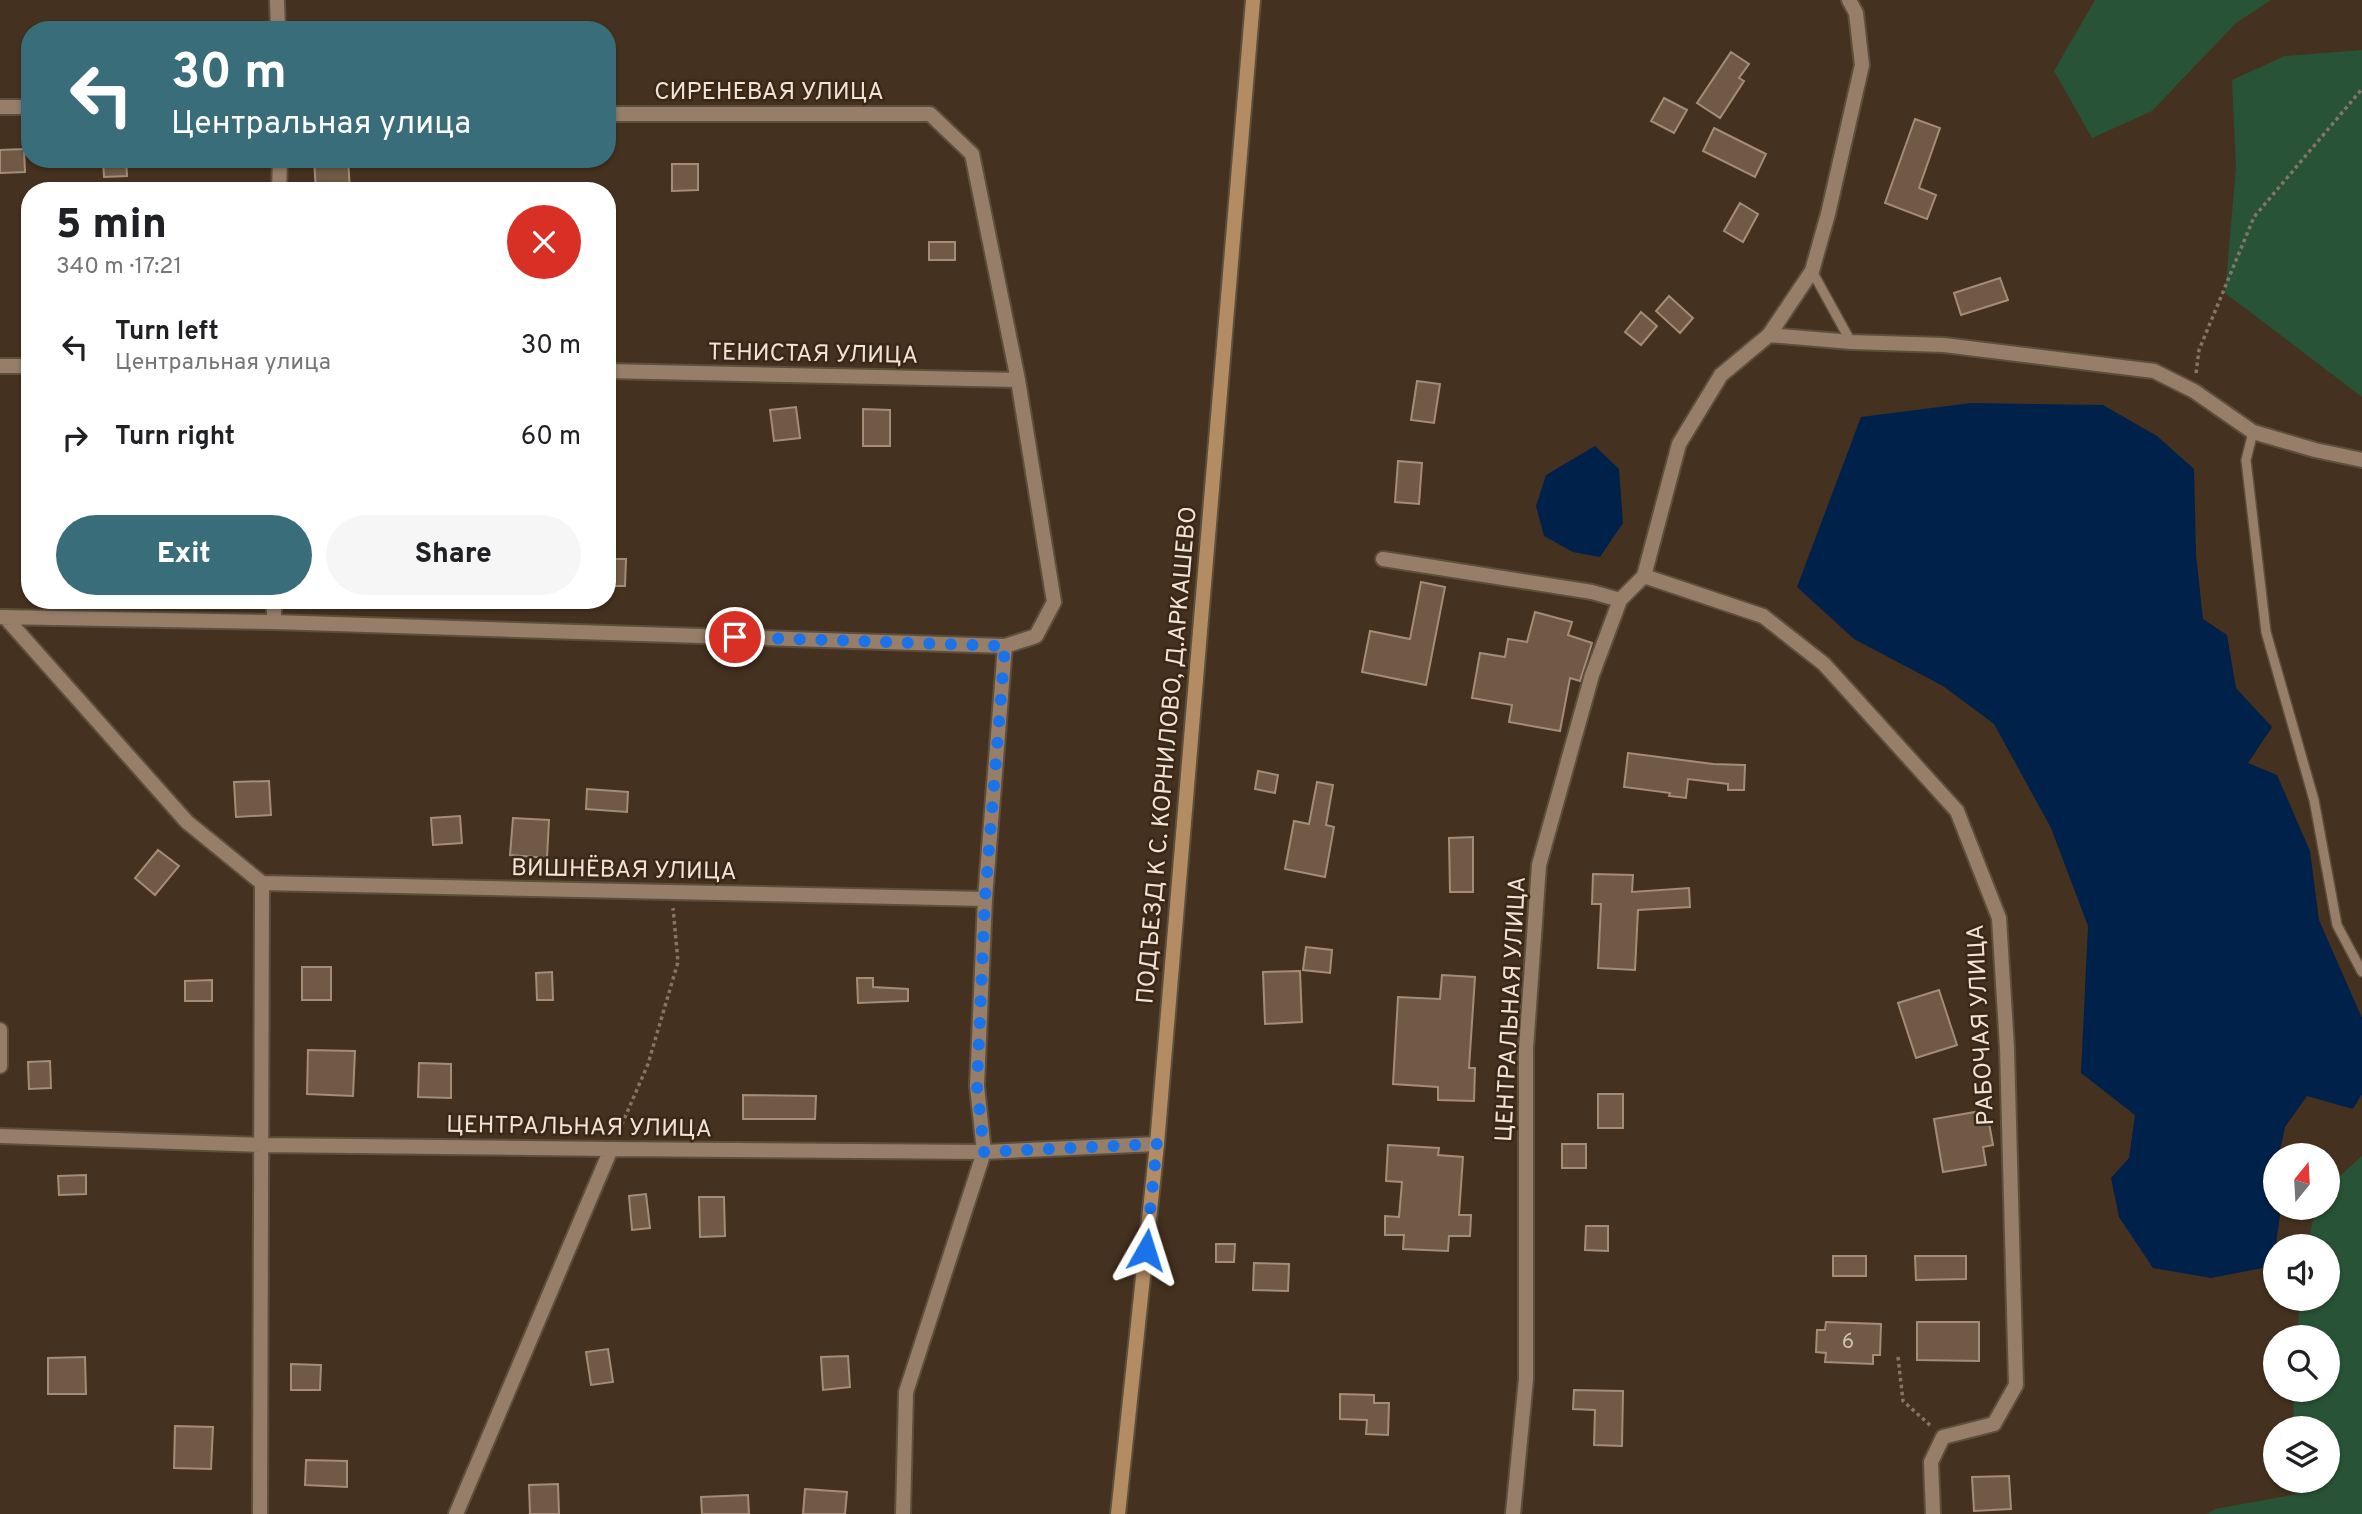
<!DOCTYPE html>
<meta charset="utf-8">
<style>
:root{--surface:#fff;--page:#f6f6f6;--text:#202124;--muted:#757577;--accent:#396d7a}
body{margin:0;font-family:Overpass,sans-serif;background:var(--page);color:var(--text);height:100vh;display:flex;flex-direction:column;font-size:26px;white-space:nowrap}
*{box-sizing:border-box;margin:0}
p{font-size:23px;color:var(--muted)}
.icon{flex:none;width:38px;height:38px;fill:none;stroke:currentColor;stroke-width:2;stroke-linecap:round;stroke-linejoin:round}
.map{position:relative;flex:1;overflow:hidden}
.panel{position:absolute;left:21px;top:182px;width:595px;height:427px;display:flex;flex-direction:column;background:var(--surface);border-radius:28px;box-shadow:0 2px 5px #0004}
.panel>*{flex:none}
.banner{position:absolute;left:21px;top:21px;width:595px;height:147px;border-radius:28px;box-shadow:0 2px 5px #0004;background:#396d7a;color:#fff;overflow:hidden}
.needle{width:46px;rotate:18deg}
.controls{position:absolute;left:2263px;top:1143px;display:grid;gap:14px}
.controls a{display:grid;place-items:center;width:77px;height:77px;border-radius:50%;background:var(--surface);box-shadow:0 2px 5px #0004;font-size:35px}
.pin{position:absolute;display:grid;place-items:center;width:60px;height:60px;color:#fff;margin:-30px;border:4px solid #fff;border-radius:50%;box-shadow:0 2px 7px #0007}
.me{position:absolute;width:77px;margin:-38px;rotate:6deg;stroke-linejoin:round;filter:drop-shadow(0 0 5px #0008)}
.turn{display:flex;align-items:center;gap:24px;height:147px;padding:0 35px;font-size:32px}
.turn .icon{width:91px;height:91px;stroke-width:2.5}
.turn b{display:block;font-size:49px;line-height:60px}
.round{display:grid;place-items:center;flex:none;width:74px;height:74px;border-radius:37px;background:var(--page)}
.summary{display:flex;align-items:center;justify-content:space-between;height:119px;padding:0 35px}
h1{font-size:42px;font-weight:800;line-height:52px}
.cta{display:flex;gap:14px;margin-top:auto;padding:14px 35px}
.cta a{flex:1;height:80px;border-radius:42px;background:var(--accent);color:#fff;font-size:28px;font-weight:800;line-height:80px;text-align:center}
.cta a+a{background:var(--page);color:var(--text)}
ul{padding:0;list-style:none}
li{display:flex;align-items:center;gap:21px;height:91px;padding:0 35px}
li div{flex:1}
li b{display:block;font-size:26px}
li em{font-style:normal}
.map>svg:first-child{display:block}
.green{fill:#295336}
.water{fill:#002149}
.building{fill:#705a46;stroke:#a48c77;stroke-width:2}
.lines{fill:none;stroke-linecap:round;stroke-linejoin:round}
.lane-casing{stroke:#5e4e3c;stroke-width:12}
.street-casing{stroke:#5e4e3c;stroke-width:18}
.secondary-casing{stroke:#5e4e3c;stroke-width:18}
.path{stroke:#867565;stroke-width:3.5;stroke-dasharray:3.5 3.5;stroke-linecap:butt}
.lane{stroke:#967e69;stroke-width:9}
.street{stroke:#967e69;stroke-width:14}
.secondary{stroke:#b38c63;stroke-width:14}
.route{stroke:#1a73e8;stroke-width:12;stroke-dasharray:0 21.6}
.labels{text-anchor:middle;stroke-width:5;stroke-linejoin:round;paint-order:stroke}
.number-label{font-size:21px;fill:#d0c1b3}
.street-label{font-size:24px;fill:#f0e3d7;stroke:#3b2715}
</style>
<div class="map">
<svg width="2362" height="1514" viewBox="0 0 2362 1514">
<rect width="100%" height="100%" fill="#45311f"/>
<path class="green" d="M2095 0H2271L2236 23 2152 111 2092 138 2054 71Z
M2362 50V397L2225 293 2236 168 2232 80 2285 56Z
M2362 1156V1514H2207L2215 1509 2297 1494 2296 1481 2328 1480V1428H2294L2293 1390H2328V1337H2297L2300 1299 2328 1298V1246H2308L2315 1208H2328V1187Z"/>
<path class="water" d="M1971 403 2103 405 2157 436 2194 469 2196 555 2203 619 2227 635 2236 688 2272 727 2248 763 2277 775 2310 851 2319 920 2362 1018V1094L2353 1109 2307 1096 2285 1127 2279 1155H2275V1208H2281L2273 1266 2211 1278 2153 1268 2119 1217 2111 1178 2129 1158 2135 1115 2081 1073 2088 926 2051 828 1994 724 1943 686 1854 639 1797 587 1861 417Z
M1595 446 1619 469 1623 523 1600 557 1573 552 1544 536 1536 506 1546 475Z"/>
<path class="building" d="M1731 52 1749 64 1739 78 1744 81 1720 118 1697 103Z
M1664 98 1687 110 1674 133 1651 121Z
M1915 119 1940 128 1919 188 1936 195 1927 219 1885 203Z
M1714 128 1766 154 1755 177 1703 151Z
M24 149 25 172 0 173V150Z
M103 159H126L127 176 104 177Z
M314 159H348L350 190 316 191Z
M672 164H698V190L672 191Z
M1740 203 1758 214 1743 242 1724 231Z
M929 242H955V260H929Z
M2000 278 2008 300 1961 315 1954 293Z
M1669 296 1693 318 1680 333 1656 311Z
M1641 312 1657 326 1641 345 1625 332Z
M1417 381 1440 384 1434 423 1411 420Z
M796 407 800 438 774 441 770 410Z
M863 409 890 410V446H863Z
M1398 461 1422 463 1419 504 1395 502Z
M607 559H626L625 586H607Z
M1421 582 1445 587 1426 685 1362 672 1370 631 1410 639Z
M1535 612 1572 622 1568 635 1592 643 1580 681 1570 678 1560 731 1509 722 1512 705 1472 698 1480 653 1505 657 1508 639 1527 642Z
M1628 753 1713 764 1745 765 1744 790H1728V784L1688 779 1686 798 1669 796 1670 793 1624 787Z
M1258 771 1278 775 1275 793 1255 789Z
M269 781 271 815 236 817 234 782Z
M1317 782 1333 785 1326 825 1334 827 1325 877 1285 869 1294 821 1309 824Z
M587 789 628 792 627 812 586 809Z
M460 816 462 843 433 845 431 818Z
M513 818 549 820 547 858 510 855Z
M1473 837V892H1450L1449 838Z
M158 850 179 866 155 895 135 878Z
M1593 874 1633 875 1632 892 1689 888 1690 907 1638 910 1635 970 1598 968 1601 904H1592Z
M1306 947 1332 950 1330 973 1303 970Z
M302 967H331V1000H302Z
M1300 971 1302 1022 1265 1024 1263 972Z
M552 972 553 1000H537L536 973Z
M1442 975 1475 977 1469 1068H1475L1474 1101 1438 1100V1087L1393 1084 1398 997 1440 999Z
M857 978H873V987L908 989V1001L858 1003Z
M212 980V1001H185V981Z
M1939 990 1957 1045 1916 1058 1898 1003Z
M308 1050 355 1051 353 1096 307 1094Z
M50 1061 51 1088 29 1089 28 1062Z
M419 1063 451 1064V1098L418 1097Z
M1598 1094H1623V1128H1598Z
M743 1095 816 1096 815 1119H743Z
M1975 1112 1977 1125 1989 1123 1993 1145 1983 1147 1986 1165 1943 1172 1934 1119Z
M1562 1144H1586V1168H1562Z
M1388 1145 1439 1148 1438 1155 1463 1157 1459 1215H1471L1470 1236H1449L1448 1251 1403 1249 1404 1235H1385V1216L1399 1217 1402 1182 1386 1181Z
M86 1175V1194L59 1195 58 1176Z
M646 1194 650 1228 632 1230 629 1196Z
M699 1197H724L725 1236 700 1237Z
M1586 1226H1608V1251L1585 1250Z
M1216 1244H1235L1234 1262H1216Z
M1833 1256H1866V1276H1833Z
M1915 1256H1966V1279L1916 1280Z
M1254 1263 1289 1264 1288 1291 1253 1290Z
M1826 1322 1881 1324 1880 1355H1873V1364L1825 1362 1826 1353 1816 1352 1817 1330H1825Z
M1917 1322H1979V1361L1917 1360Z
M608 1349 613 1382 591 1385 586 1352Z
M848 1356 850 1387 823 1390 821 1357Z
M85 1357 86 1394H48V1358Z
M291 1364 321 1365 320 1390H291Z
M1574 1390 1623 1391 1622 1446 1594 1445 1595 1410 1573 1409Z
M1340 1394 1374 1395V1403H1389L1388 1435 1366 1434 1367 1420 1340 1419Z
M175 1426 213 1427 211 1469 174 1468Z
M306 1460 347 1461V1487L305 1485Z
M2009 1476 2011 1509 1974 1511 1972 1477Z
M558 1484 559 1514H530L529 1485Z
M805 1489 847 1492 845 1514H803Z
M748 1495 749 1514H702L701 1497Z"/>
<g class="lines">
<g class="lane-casing">
<path id="lane" d="M1812 271 1851 342
M2253 432 2246 460 2266 632 2314 800 2337 925 2362 972"/>
</g>
<g class="street-casing">
<path id="street" d="M277 0 278 30
M0 107H30
M607 114H930L972 154 1018 380 1054 602 1036 636 1005 646 985 899 977 1086 984 1152 906 1392 903 1514
M279 191 280 159
M1769 335 1851 342 1944 345 2154 371 2194 391 2253 432 2315 450 2362 460
M0 366H30
M607 371 1018 380
M1383 559 1592 592 1620 600
M1644 576 1763 616 1824 664 1957 811 1999 918 2007 1048 2016 1385 1994 1424 1943 1437 1931 1462 1933 1514
M0 617 274 622 1005 646
M5 617 187 822 262 883 260 1514
M274 622V600
M262 883 985 899
M0 1030V1066
M0 1136 260 1145 611 1149 984 1152 1157 1144
M456 1514 611 1149
M1513 1514 1526 1379V1049L1539 865 1592 675 1620 600 1644 576 1679 444 1721 375 1769 335 1812 271 1828 214 1862 65 1856 13 1849 0"/>
</g>
<g class="secondary-casing">
<path id="secondary" d="M1118 1514 1157 1144 1253 0"/>
</g>
<path class="path" d="M2196 373 2199 350 2254 217 2362 89
M619 1131 648 1064 678 962 673 908
M1898 1357 1903 1401 1931 1426"/>
<use href="#lane" class="lane"/>
<use href="#street" class="street"/>
<use href="#secondary" class="secondary"/>
</g>
<g class="lines">
<path class="route" d="M735 637 1005 646 985 899 977 1086 984 1152 1157 1144 1146 1250"/>
</g>
<g class="labels">
<g class="number-label">
<text x="1848" y="1348">6</text>
</g>
<g class="street-label">
<text x="769" y="99">СИРЕНЕВАЯ УЛИЦА</text>
<text transform="translate(813 353) rotate(1)" y="8">ТЕНИСТАЯ УЛИЦА</text>
<text transform="translate(1166 755) rotate(-85)" y="8">ПОДЪЕЗД К С. КОРНИЛОВО, Д.АРКАШЕВО</text>
<text transform="translate(624 869) rotate(1)" y="8">ВИШНЁВАЯ УЛИЦА</text>
<text transform="translate(1510 1009) rotate(-87)" y="8">ЦЕНТРАЛЬНАЯ УЛИЦА</text>
<text transform="translate(1980 1025) rotate(-93)" y="8">РАБОЧАЯ УЛИЦА</text>
<text transform="translate(579 1126) rotate(1)" y="8">ЦЕНТРАЛЬНАЯ УЛИЦА</text>
</g>
</g>
</svg>
<div class="controls">
<a><svg class="needle" viewBox="-14 -14 28 28"><path d="M0-13l5 13h-10z" fill="#e53935"/><path d="M0 13l5-13h-10z" fill="#757577"/></svg></a>
<a><svg class="icon" aria-label="sound" viewBox="0 0 24 24"><path d="M4 9h4l5-4v14l-5-4H4zM17 9q2 3 0 6"/></svg></a>
<a><svg class="icon" aria-label="search" viewBox="0 0 24 24"><circle cx="10" cy="10" r="6"/><path d="M15 15l6 6"/></svg></a>
<a><svg class="icon" aria-label="layers" viewBox="0 0 24 24"><path d="M12 4l9 5-9 5-9-5zM3 14l9 5 9-5"/></svg></a>
</div>
<div class="pin" style="left:735px;top:637px;background:#d93025"><svg class="icon" aria-label="arrive" viewBox="0 0 24 24"><path d="M6 21V4h12l-3 4 3 4H6"/></svg></div>
<svg class="me" style="left:1146px;top:1250px" viewBox="-20 -20 40 40"><path d="M0-17L14 15 0 8-14 15z" fill="#1a73e8" stroke="#fff" stroke-width="4"/></svg>
<div class="banner">
<div class="turn"><svg class="icon" aria-label="left" viewBox="0 0 24 24"><path d="M17 20v-9H6M10 6l-5 5 5 5"/></svg><div><b>30 m</b>Центральная улица</div></div>
</div>
<section class="panel">
<div class="summary"><div><h1>5 min</h1><p>340 m · 17:21</p></div><a class="round" style="background:#d93025;color:#fff"><svg class="icon" aria-label="close" viewBox="0 0 24 24"><path d="M6 6l12 12M18 6L6 18"/></svg></a></div>
<ul>
<li><svg class="icon" aria-label="left" viewBox="0 0 24 24"><path d="M17 20v-9H6M10 6l-5 5 5 5"/></svg><div><b>Turn left</b><p>Центральная улица</p></div><em>30 m</em></li>
<li><svg class="icon" aria-label="right" viewBox="0 0 24 24"><path d="M7 20v-9h11M14 6l5 5-5 5"/></svg><div><b>Turn right</b></div><em>60 m</em></li>
</ul>
<div class="cta"><a>Exit</a><a>Share</a></div>
</section>
</div>
